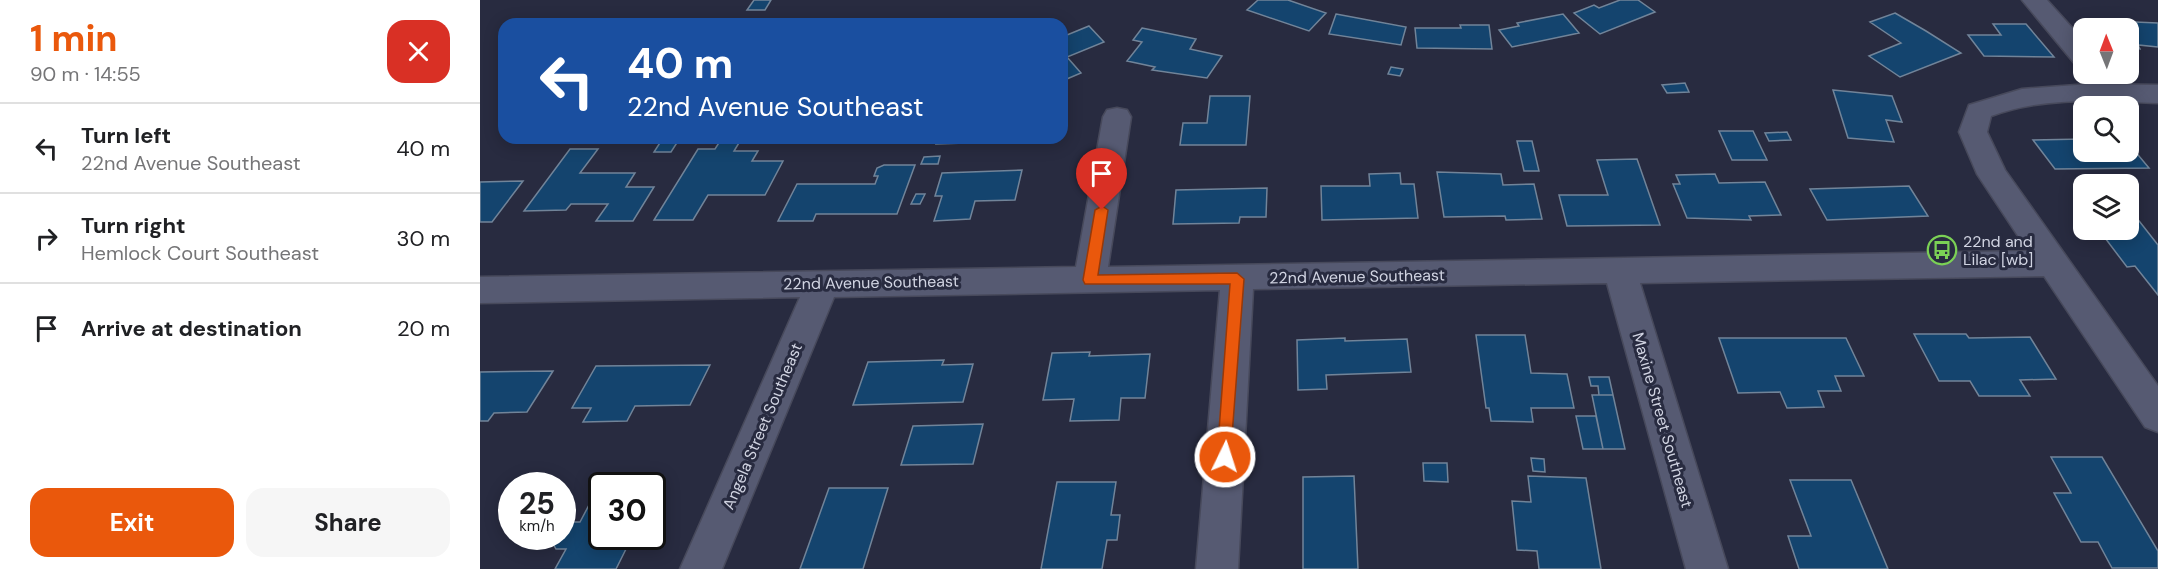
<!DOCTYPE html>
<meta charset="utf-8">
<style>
:root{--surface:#fff;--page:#f6f6f6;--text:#202124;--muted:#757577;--line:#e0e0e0;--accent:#ea580c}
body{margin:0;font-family:"DM Sans",sans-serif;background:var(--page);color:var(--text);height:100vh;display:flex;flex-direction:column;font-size:22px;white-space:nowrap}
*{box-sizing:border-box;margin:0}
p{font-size:20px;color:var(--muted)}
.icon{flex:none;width:33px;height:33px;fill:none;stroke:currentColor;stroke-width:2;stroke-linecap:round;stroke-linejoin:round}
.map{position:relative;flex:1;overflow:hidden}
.panel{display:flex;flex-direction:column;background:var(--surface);width:480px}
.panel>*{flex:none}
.top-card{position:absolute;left:18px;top:18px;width:570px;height:126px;border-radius:18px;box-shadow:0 3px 15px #0003;background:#1a4fa0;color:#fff;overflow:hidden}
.needle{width:39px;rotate:359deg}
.fabs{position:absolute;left:1593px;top:18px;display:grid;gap:12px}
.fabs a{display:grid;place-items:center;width:66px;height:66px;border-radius:12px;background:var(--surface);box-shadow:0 3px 15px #0003;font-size:30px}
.speed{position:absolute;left:18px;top:472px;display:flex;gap:12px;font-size:30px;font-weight:700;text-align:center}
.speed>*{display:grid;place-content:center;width:78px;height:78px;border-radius:50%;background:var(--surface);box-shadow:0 3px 15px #0003;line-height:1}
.speed small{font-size:15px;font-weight:400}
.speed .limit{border:3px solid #111;border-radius:9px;background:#fff;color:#111}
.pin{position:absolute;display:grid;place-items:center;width:51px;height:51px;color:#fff;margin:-62px -26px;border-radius:50% 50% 50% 0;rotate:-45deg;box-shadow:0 0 6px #0007}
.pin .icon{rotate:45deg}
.me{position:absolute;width:66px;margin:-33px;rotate:4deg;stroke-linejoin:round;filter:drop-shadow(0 0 4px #0008)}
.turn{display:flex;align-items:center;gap:21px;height:126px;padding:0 30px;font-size:27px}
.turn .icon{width:78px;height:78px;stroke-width:2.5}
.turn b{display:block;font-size:42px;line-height:51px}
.round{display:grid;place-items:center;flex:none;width:63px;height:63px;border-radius:18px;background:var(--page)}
.summary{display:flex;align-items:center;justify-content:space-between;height:102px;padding:0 30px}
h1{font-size:36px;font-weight:700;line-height:45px;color:var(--accent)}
.cta{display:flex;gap:12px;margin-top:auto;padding:12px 30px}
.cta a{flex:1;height:69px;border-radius:18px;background:var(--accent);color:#fff;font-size:24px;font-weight:700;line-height:69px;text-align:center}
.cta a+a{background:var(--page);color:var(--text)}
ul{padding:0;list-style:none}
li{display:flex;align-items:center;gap:18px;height:90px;padding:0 30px;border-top:2px solid var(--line)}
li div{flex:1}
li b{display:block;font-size:22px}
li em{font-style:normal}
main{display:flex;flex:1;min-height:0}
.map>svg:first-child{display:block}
.building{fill:#14446e;stroke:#718499;stroke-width:1.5}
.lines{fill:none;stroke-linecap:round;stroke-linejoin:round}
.minor-casing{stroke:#47495b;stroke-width:3}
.minor{fill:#565a72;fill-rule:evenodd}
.route{fill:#ea580c;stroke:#983908;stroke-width:1.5}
.labels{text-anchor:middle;stroke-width:6;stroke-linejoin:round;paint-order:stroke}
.poi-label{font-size:16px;fill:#d1d4e2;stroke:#282b40;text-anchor:start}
.street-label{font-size:16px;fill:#d1d4e2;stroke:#282b40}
</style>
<main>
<section class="panel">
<div class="summary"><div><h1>1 min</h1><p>90 m · 14:55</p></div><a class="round" style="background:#d93025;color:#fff"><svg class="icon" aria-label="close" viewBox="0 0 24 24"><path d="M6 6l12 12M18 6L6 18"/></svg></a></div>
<ul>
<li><svg class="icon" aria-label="left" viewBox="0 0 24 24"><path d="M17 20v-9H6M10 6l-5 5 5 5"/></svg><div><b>Turn left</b><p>22nd Avenue Southeast</p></div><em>40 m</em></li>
<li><svg class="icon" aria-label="right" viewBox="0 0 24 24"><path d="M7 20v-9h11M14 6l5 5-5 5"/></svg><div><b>Turn right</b><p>Hemlock Court Southeast</p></div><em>30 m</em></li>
<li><svg class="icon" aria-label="arrive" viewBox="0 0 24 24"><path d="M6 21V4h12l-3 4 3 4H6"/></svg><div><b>Arrive at destination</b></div><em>20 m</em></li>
</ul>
<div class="cta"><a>Exit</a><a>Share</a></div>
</section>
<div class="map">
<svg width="1678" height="569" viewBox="0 0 1678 569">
<rect width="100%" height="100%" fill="#282b40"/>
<path class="building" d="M274 0H291L285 10H267Z
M778 0H808L846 13 829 31 767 10Z
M1140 0H1158L1175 12 1120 34 1094 13 1114 5 1119 8Z
M1415 13 1446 31 1481 53 1420 77 1389 56 1421 43 1390 22Z
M856 14 926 27 921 45 849 34Z
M1083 14 1099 33 1032 47 1019 30 1039 26 1037 23Z
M1609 20 1678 23V47L1658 45 1660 49 1648 48V28H1615Z
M1513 24H1546L1574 57 1504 56 1488 35H1521Z
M980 25H1009L1012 49 937 48 935 28H981Z
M609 26 624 42 587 57 601 73 582 81V37Z
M662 28 716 39 710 49 742 56 727 78 672 70 675 67 647 61 662 42 653 40Z
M911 67 923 69 920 76 908 74Z
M1205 83 1209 92 1187 93 1182 85Z
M1353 90 1412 96 1422 122 1406 120 1414 142 1368 138Z
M730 96H770L766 145H700L703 123H727Z
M1239 131H1273L1287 160H1252Z
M1307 132 1311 140 1289 141 1285 133Z
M183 138H200L191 152H174Z
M242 138H262L254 151H278L272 161H303L285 195H228L213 220H174L218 149H235Z
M458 138H488L486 143 456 144Z
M491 138H535L534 142 489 143Z
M1604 139V152H1648L1649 144 1669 168 1575 169 1553 140Z
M1037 141H1052L1059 171H1044Z
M90 149H118L100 173H155L146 187H174L153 221H116L128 204H91L86 210 44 211Z
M460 156 458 164H441L444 157Z
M1157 159 1180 225 1087 226 1079 195H1128L1117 160Z
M404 165H435L417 214H336L333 221H298L317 184H395L398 176H394L397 168Z
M542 170 535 200 495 201 490 219 454 221 462 196H455L462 173Z
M957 172 1021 174 1023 185 1054 184 1062 219 1026 220 1025 216 964 217Z
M920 173 921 184H934L938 218 842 220 841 186H890L889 174Z
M1235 174 1239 183 1285 182 1301 215 1269 216 1271 220 1207 218 1193 184H1200L1196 175Z
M43 181 12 222H0V182Z
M1429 186 1448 216 1347 220 1330 189Z
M787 188 786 217H760L759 223 693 224 696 190Z
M436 194H445L440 204H431Z
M1648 217H1656L1678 245V295L1655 266 1647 267 1619 230H1648Z
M1434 334H1486L1489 338 1550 337 1576 379 1540 380 1550 396H1499L1490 381H1459Z
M996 335H1045L1051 373 1087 374 1094 408H1051L1053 422 1011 421 1009 408H1006Z
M865 338V341L927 339 931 372 846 375 847 389 818 390 817 340Z
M1239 338H1366L1384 376H1355L1361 391H1338L1344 407 1307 408 1300 392 1258 393Z
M610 352 609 356 670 354 665 398H641L639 420 590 421 594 399 563 400 572 353Z
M464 360 462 365 493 364 483 402 373 405 388 362Z
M230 365 210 405 155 406 147 421 103 422 111 408H92L116 366Z
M73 371 47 412 14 413 8 421H0V372Z
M1109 377H1129L1133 395H1119L1118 386H1111Z
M1112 395H1133L1145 449H1123Z
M1096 416H1116L1123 449H1103Z
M503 424 493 464 421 465 433 426Z
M1571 457H1622L1678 551V568H1632L1618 542H1601L1574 493H1591Z
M1051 458 1064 459 1065 472 1053 471Z
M943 463H967L968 482 944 481Z
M874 476 878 569H823V477Z
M1048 476 1106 478 1121 569H1059L1057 551 1037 550 1032 501 1051 502Z
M1310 480H1371L1408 569H1319L1308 536H1331Z
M577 482H636L631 515H640L637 540H627L622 569H561Z
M118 488H122V537H152L136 569H75L86 549H76L72 542 74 537H82V528L91 522H100Z
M349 488H408L383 569H320Z"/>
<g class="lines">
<g class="minor-casing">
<path id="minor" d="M1542 0H1567L1604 41V66L1595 64Z
M1610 84 1678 85V103C1622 101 1565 96 1511 116L1507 132 1525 170 1678 386V432L1665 427 1564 276 1160 283 1248 569H1206L1127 283 773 289 758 569H716L740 290 354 297 242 569H200L320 297 0 303V277L596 267 623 117 627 110 637 108 647 110 651 117 628 267 1548 251 1497 174 1479 132 1489 105 1542 89Z"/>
</g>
<use href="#minor" class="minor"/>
</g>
<path class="route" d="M622 206 628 210 618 275 757 273 764 279 750 462 745 464 739 462 737 457 750 284H605L603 280 615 210Z"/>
<defs>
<g id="bus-ring" transform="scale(1.5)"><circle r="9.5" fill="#282b40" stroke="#7bd155" stroke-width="1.5"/><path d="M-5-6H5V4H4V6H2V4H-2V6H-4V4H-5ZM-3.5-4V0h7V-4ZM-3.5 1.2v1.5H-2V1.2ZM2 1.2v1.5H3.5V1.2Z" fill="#7bd155"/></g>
</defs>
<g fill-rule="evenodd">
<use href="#bus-ring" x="1462" y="250"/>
</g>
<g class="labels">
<g class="poi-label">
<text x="1483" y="247">22nd and<tspan x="1483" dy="18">Lilac [wb]</tspan></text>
</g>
<g class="street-label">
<text transform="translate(877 276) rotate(-1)" y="6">22nd Avenue Southeast</text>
<text transform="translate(391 282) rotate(-1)" y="6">22nd Avenue Southeast</text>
<text transform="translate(1183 420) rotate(74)" y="6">Maxine Street Southeast</text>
<text transform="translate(282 426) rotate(-67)" y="6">Angela Street Southeast</text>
</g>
</g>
</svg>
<div class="fabs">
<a><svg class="needle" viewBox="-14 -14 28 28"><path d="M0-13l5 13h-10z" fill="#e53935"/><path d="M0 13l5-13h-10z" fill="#757577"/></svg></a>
<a><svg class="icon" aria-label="search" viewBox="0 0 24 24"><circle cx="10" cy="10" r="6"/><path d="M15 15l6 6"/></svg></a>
<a><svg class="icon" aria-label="layers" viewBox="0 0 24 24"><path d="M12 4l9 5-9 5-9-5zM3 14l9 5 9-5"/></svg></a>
</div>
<div class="speed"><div>25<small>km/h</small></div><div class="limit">30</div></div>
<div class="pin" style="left:622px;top:210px;background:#d93025"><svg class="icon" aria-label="arrive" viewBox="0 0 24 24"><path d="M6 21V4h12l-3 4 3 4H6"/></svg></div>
<svg class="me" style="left:745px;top:457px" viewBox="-20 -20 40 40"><circle r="17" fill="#ea580c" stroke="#fff" stroke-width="3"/><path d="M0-11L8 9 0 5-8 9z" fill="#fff"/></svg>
<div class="top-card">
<div class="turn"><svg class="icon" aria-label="left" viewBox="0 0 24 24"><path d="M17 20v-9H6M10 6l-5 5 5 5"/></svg><div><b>40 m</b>22nd Avenue Southeast</div></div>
</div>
</div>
</main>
